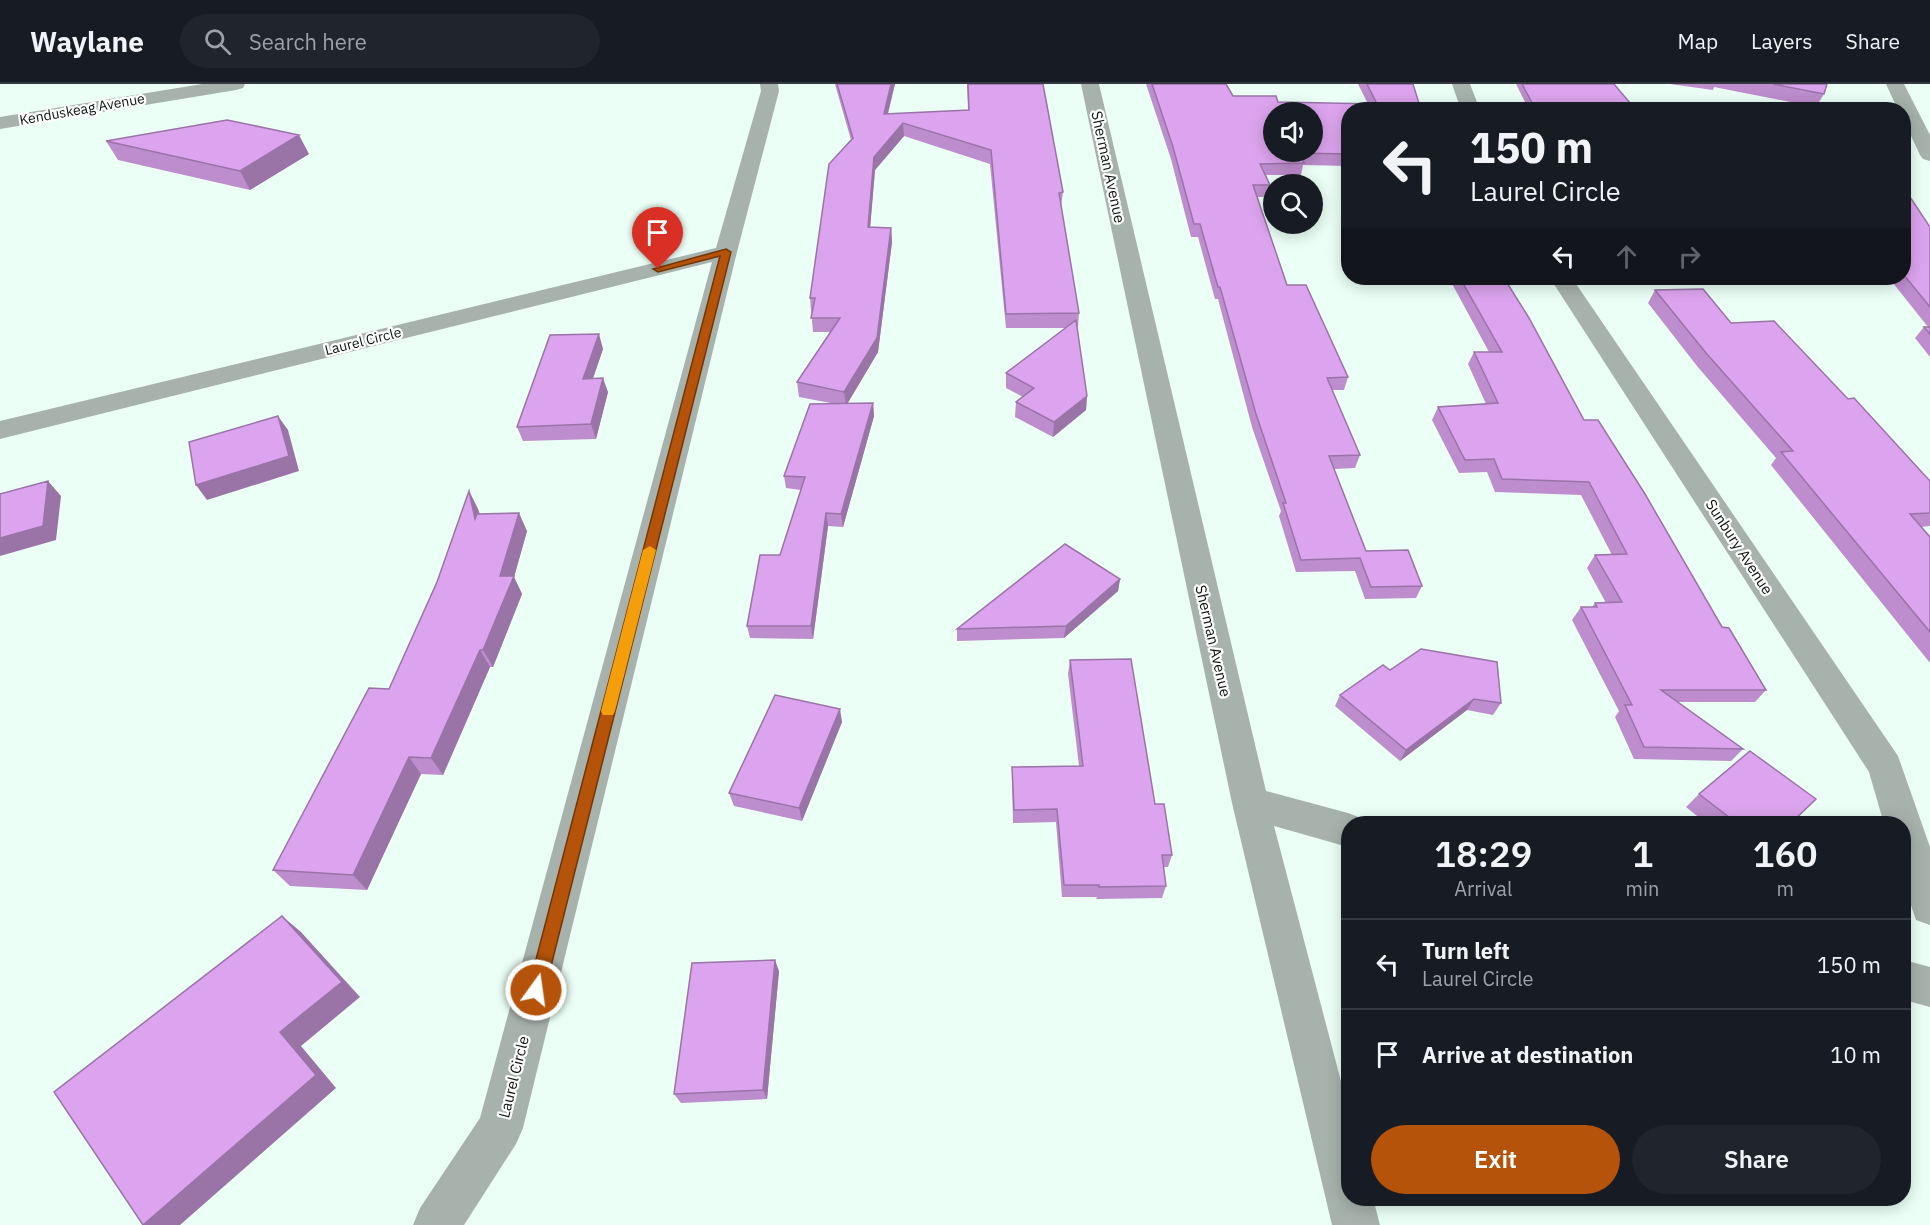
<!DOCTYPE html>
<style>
:root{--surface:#171b24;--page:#20242c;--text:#f1f3f6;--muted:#9ea1a6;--line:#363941;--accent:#b45309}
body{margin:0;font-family:"IBM Plex Sans",sans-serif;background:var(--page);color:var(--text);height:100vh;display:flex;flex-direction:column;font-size:22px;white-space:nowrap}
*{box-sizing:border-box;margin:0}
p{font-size:20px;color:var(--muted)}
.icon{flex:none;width:33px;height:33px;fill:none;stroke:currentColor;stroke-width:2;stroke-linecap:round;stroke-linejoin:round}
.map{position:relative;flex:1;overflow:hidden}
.panel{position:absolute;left:1341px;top:732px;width:570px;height:390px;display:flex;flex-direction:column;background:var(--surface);border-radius:24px;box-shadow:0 3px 15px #0003}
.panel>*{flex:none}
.guide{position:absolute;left:1341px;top:18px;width:570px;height:183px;border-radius:24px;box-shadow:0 3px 15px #0003;background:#171b24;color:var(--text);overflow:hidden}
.buttons{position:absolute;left:1263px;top:18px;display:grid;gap:12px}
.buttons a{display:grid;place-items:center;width:60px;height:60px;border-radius:50%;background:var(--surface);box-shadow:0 3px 15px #0003;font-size:30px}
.pin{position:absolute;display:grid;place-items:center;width:51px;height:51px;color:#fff;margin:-62px -26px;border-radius:50% 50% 50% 0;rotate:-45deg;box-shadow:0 0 6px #0007}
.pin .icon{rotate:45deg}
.me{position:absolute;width:66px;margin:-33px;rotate:14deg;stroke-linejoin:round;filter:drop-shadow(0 0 4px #0008)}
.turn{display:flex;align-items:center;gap:21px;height:126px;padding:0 30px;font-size:27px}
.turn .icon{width:78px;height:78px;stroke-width:2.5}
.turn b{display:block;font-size:42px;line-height:51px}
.lanes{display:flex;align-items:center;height:57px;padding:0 30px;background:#0003;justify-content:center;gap:30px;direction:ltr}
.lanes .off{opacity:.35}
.eta{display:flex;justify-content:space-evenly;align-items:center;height:102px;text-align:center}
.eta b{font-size:36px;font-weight:600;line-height:42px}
.action{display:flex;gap:12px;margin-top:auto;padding:12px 30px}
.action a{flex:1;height:69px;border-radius:36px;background:var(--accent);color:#fff;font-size:24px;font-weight:600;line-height:69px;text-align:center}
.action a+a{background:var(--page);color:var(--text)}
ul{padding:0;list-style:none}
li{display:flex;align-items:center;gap:18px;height:90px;padding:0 30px;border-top:2px solid var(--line)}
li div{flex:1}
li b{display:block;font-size:22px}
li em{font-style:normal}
header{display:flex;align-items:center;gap:36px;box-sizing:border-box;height:84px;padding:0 30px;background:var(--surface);border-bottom:2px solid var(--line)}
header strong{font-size:28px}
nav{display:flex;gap:33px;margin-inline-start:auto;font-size:21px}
.search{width:420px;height:54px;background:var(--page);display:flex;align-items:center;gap:15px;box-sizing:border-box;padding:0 21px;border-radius:33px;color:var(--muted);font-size:22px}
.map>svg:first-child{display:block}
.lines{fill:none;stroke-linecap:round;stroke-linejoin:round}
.minor{fill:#a7b2ad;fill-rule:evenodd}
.wall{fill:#bd8dcd}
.shaded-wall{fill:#9a73a7}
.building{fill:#dca4ee;stroke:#9a73a7;stroke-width:1.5;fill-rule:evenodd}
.route{fill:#b45309;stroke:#753606;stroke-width:1.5}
.slow{fill:#f59e0b}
.labels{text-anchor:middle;stroke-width:4.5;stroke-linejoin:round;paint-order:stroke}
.far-street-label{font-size:14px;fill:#0a130f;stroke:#fff}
.street-label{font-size:15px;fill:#0a130f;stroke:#fff}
</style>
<header>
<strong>Waylane</strong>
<div class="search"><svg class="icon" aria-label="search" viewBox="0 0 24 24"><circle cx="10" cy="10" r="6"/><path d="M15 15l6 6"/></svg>Search here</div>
<nav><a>Map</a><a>Layers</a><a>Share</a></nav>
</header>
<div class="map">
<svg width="1930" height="1141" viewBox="0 0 1930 1141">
<rect width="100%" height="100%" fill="#ebfff6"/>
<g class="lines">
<path class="minor" d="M202 0H245L243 4 236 6 0 45V33Z
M760 0H778L779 7 737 168 523 1044 516 1060 464 1141H413L420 1124 480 1034 712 178 0 355V337L716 164 761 7Z
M1081 0H1099L1266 707 1348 729 1361 734 1364 740H1348V763L1274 742 1348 1024V1114H1373L1380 1141H1332L1232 719Z
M1452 0H1470L1480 26H1461Z
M1886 0H1904L1930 51V77L1923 75 1920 71 1904 37V26H1898Z
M1550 194H1572L1898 672 1930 763V841L1916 836 1904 801V740H1884L1869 688Z
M1904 876 1930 883V923L1904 916Z"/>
</g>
<path class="wall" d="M835 0H895L888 30 968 26 967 0H1043L1063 108 1061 122 1079 229 1078 243H1077L1087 312 1086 326 1053 353 1015 333 1016 318 1023 313 1006 304V289L1066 244H1006L990 80 904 52 875 86 870 143 891 144 892 158 878 268 847 320 873 319 874 332 843 443 828 442 813 555 750 554 747 542 780 471 801 406 786 404 784 392 836 320 799 313 797 298 830 248H813L810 214 851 56Z
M1146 0H1226L1233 12 1278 18 1368 20 1358 0H1413L1421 26H1348V82L1303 81 1301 91H1266L1270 101 1268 113H1257L1287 201 1348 293 1344 306H1332L1360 371 1355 384 1334 385 1366 467 1422 502 1416 514 1365 515 1355 487 1296 488 1279 432 1281 427 1252 343 1218 215H1215L1198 153H1191L1171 75Z
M1516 0H1614L1636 26H1529Z
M1670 0H1827L1824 10 1816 23 1714 3 1713 6Z
M106 57 309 70 250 106 118 76Z
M1904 104 1930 143V273L1915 254 1924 243H1928L1889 194H1904Z
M1436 194H1504L1584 336 1722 543 1766 606 1755 618H1678L1743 665 1731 677 1634 675 1615 633 1619 627 1572 536 1581 523H1592L1595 519H1606L1587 484 1595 471H1612L1581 411 1495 408 1487 388 1459 389 1432 336 1438 323 1486 320 1468 280 1474 268H1489L1450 196 1437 197Z
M1655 206 1731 239 1848 315 1930 397V442L1921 443 1930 453V579L1771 381 1776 374 1697 282 1648 219Z
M603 265 593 294 608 308 596 355 523 357 517 343Z
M469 407 478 425 480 430 527 447 514 493 522 510 493 583H490L443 691 421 690 367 806 290 802 273 786 389 605 437 498Z
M1120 495 1118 507 1064 554 957 557V545Z
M1070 576 1155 720 1172 771 1168 783H1163L1166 802 1162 814 1096 815 1097 813H1062L1056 738 1013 739 1012 696V683L1079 682 1068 590Z
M1390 586 1501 619 1493 631 1467 626 1400 677 1335 622 1340 611Z
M842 638 802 737 734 722 729 709Z
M1699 710 1790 740H1707L1686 723Z
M779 887 767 1015 681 1019 674 1010Z"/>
<path class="shaded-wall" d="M891 0H895L884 43V30Z
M903 39 904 52 875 86 869 157 868 143 874 73Z
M299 51 309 70 250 106 240 87Z
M891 144 892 158 878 268 846 322 844 308Z
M599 250 603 265 588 309 583 295Z
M603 294 608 308 596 355 591 340Z
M1087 312 1086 326 1053 353 1054 338Z
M873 319 874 332 843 443 841 430Z
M278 332 288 346 299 387 207 416 196 401Z
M48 397 61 412 56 456 0 472V454Z
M469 407 478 425 485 453 475 435Z
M519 429 527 447 514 493 522 510 493 583 483 566 500 492Z
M826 429 828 442 813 555 811 542Z
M1120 495 1118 507 1064 554 1066 542Z
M480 566 490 583 443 691 431 674Z
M1474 615 1467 626 1400 677 1406 666Z
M840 625 842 638 802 737 799 724Z
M409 673 421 690 367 806 353 791Z
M282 832 301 848 360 913 301 962 336 1004 180 1141H143L280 948Z
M775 876 779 887 767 1015 763 1006Z"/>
<path class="building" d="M837 0H891L884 30 969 26 968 0H1043L1063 108 1059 109 1079 229 1006 230 991 66 903 39 874 73 868 143 891 144 877 254 844 308 797 298 840 234H811L815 214H810L829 80 853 54Z
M1152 0H1226L1233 12H1276L1278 18 1377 20 1367 0H1413L1421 26H1348V70L1299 69 1304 79 1260 80 1270 101H1253L1287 201H1306L1348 293 1327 294 1360 371 1329 372 1366 467 1408 466 1422 502 1371 503 1360 474 1301 476 1283 419H1286L1256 330 1220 203H1218L1200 140H1194L1173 63ZM1274 28H1312V68H1274Z
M1522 0H1614L1636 26H1536Z
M1773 0H1827L1824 10Z
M227 36 299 51 240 87 106 57Z
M1904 104 1930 143V223L1904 191Z
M1460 194H1504L1529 234 1584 336H1598L1645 410 1722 543 1729 544 1766 606H1661L1743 665 1644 663 1625 621H1632L1581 523H1597L1595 519 1622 518 1595 471 1627 470 1589 398 1502 395 1494 375 1465 376 1438 323 1498 319 1474 268H1502Z
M1703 205 1731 239 1774 237 1848 315 1854 314 1930 397V429L1910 430 1930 453V548L1781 368 1793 367 1706 269 1655 206Z
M1076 236 1087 312 1054 338 1016 318 1034 304 1006 289Z
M1924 243H1930V250Z
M599 250 583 295 603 294 591 340 517 343 550 251Z
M873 319 841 430 826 429 811 542H747L760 471H780L805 393 784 392 810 320Z
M278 332 289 372 196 401 189 358Z
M48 397 43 442 0 454V410Z
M469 407 475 435 477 430 519 429 500 492H514L483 566H480L431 674 409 673 353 791 273 786 369 604 389 605 437 498Z
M1065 460 1120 495 1066 542 957 545Z
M1421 565 1497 578 1501 619 1474 615 1406 666 1340 611 1383 581 1390 586Z
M1131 575 1155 720H1164L1172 771H1162L1166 802 1099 803V801H1064L1057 725 1014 726 1012 683 1083 682 1070 576Z
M775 611 840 625 799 724 729 709Z
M1750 667 1816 715 1790 740H1738L1699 710Z
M282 832 342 898 280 948 316 991 143 1141 54 1008Z
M775 876 763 1006 674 1010 692 879Z"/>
<path class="route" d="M726 165 731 168 545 906 542 912 536 914 530 912 528 906 720 172 658 188 653 185Z"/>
<path class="slow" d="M650 462 656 466 615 627 613 631H603L601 627 643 466Z"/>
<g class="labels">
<g class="far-street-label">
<text transform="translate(82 25) rotate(-10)" y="5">Kenduskeag Avenue</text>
<text transform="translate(363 257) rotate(-14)" y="5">Laurel Circle</text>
</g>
<g class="street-label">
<text transform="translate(1108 83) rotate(78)" y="5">Sherman Avenue</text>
<text transform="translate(1739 463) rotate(57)" y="5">Sunbury Avenue</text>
<text transform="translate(1213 557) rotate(77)" y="5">Sherman Avenue</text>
<text transform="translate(514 993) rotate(-76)" y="5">Laurel Circle</text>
</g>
</g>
</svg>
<div class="buttons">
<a><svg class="icon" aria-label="sound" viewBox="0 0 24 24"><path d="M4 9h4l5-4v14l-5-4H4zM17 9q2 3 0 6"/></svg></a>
<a><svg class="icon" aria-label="search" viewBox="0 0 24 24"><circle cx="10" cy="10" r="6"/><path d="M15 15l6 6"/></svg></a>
</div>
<div class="pin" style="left:658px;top:185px;background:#d93025"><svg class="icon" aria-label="arrive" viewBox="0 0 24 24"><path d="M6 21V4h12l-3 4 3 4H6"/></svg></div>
<svg class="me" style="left:536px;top:906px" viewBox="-20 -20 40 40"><circle r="17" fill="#b45309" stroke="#fff" stroke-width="3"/><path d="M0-11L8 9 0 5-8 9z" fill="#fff"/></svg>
<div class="guide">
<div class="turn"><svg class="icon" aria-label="left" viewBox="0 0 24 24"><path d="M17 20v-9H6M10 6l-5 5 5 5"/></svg><div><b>150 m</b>Laurel Circle</div></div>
<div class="lanes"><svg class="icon" aria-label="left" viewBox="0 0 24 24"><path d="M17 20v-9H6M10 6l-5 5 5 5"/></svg><svg class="icon off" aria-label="ahead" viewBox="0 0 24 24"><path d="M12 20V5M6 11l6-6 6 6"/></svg><svg class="icon off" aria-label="right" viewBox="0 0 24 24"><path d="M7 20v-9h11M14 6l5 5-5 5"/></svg></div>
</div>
<section class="panel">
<div class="eta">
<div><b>18:29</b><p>Arrival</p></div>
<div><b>1</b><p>min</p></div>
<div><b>160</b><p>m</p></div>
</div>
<ul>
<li><svg class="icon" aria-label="left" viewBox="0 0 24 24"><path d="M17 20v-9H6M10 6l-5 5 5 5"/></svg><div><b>Turn left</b><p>Laurel Circle</p></div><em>150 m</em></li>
<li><svg class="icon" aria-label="arrive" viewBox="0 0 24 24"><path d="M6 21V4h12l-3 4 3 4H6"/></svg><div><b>Arrive at destination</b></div><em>10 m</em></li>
</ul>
<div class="action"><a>Exit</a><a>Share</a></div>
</section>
</div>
